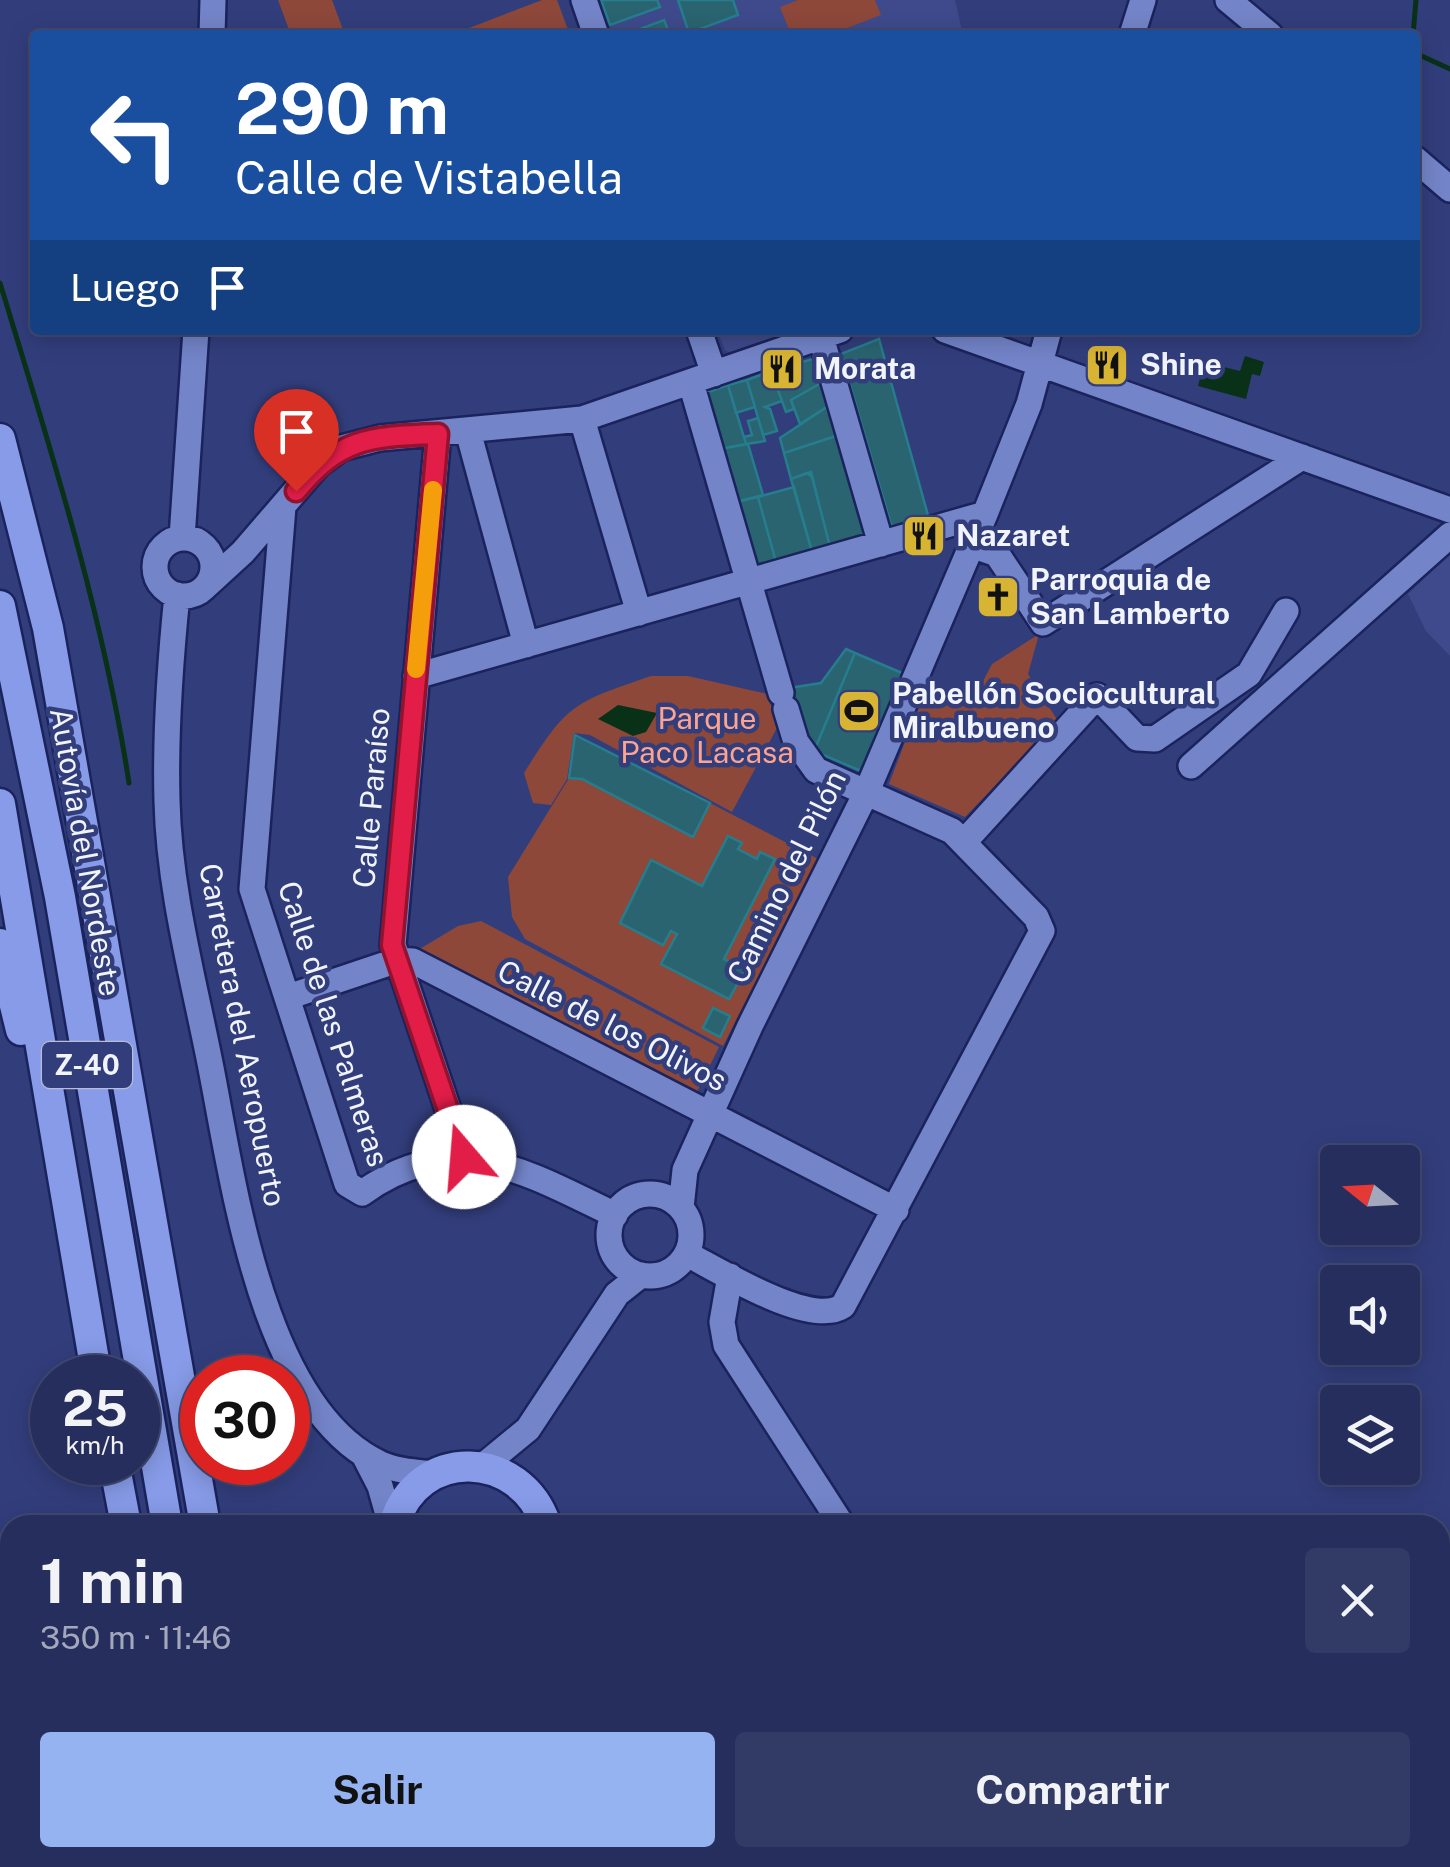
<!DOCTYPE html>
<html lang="es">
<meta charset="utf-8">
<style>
:root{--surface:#262e5d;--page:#323a66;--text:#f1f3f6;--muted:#a4a8bc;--line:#424a72;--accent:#95b2f1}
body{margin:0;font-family:"Public Sans",sans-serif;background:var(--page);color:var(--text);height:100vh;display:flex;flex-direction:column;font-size:38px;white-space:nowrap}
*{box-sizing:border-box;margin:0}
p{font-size:32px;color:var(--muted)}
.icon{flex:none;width:55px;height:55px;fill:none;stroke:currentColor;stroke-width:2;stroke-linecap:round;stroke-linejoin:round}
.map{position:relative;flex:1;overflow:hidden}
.side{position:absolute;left:0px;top:1515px;width:1450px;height:352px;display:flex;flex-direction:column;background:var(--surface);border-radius:30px 30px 0 0;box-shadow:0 5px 25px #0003,0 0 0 2px var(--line)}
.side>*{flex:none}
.top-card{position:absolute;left:30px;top:30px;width:1390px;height:305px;border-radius:10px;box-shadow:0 5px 25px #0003,0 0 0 2px var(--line);background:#1a4fa0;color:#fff;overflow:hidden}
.needle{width:65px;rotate:288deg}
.tools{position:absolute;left:1320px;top:1145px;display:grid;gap:20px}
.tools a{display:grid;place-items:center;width:100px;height:100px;border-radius:10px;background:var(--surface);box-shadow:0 5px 25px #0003,0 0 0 2px var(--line);font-size:50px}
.speed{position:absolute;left:30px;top:1355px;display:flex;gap:20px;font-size:50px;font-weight:700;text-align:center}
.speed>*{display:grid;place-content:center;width:130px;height:130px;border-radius:50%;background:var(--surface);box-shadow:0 5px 25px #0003,0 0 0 2px var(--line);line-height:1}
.speed small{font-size:25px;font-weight:400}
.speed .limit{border:15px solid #d22;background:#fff;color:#111}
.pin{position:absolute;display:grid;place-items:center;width:85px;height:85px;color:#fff;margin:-102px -42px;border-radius:50% 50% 50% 0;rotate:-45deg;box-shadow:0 0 10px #0007}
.pin .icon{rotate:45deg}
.me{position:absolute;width:110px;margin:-55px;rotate:342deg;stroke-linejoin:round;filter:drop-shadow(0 0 8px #0008)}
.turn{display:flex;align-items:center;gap:35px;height:210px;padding:0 40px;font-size:45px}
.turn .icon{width:130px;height:130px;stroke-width:2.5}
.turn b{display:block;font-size:70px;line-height:85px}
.then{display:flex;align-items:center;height:95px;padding:0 40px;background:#0003;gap:20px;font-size:38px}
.round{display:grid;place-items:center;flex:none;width:105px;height:105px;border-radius:10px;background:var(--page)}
.headline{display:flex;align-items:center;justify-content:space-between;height:170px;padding:0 40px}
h1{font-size:60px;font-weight:700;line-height:75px}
.primary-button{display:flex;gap:20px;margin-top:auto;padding:20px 40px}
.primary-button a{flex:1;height:115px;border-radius:10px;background:var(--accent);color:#111;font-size:40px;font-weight:700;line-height:115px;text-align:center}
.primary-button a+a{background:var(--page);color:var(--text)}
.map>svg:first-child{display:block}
.built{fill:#3e4a8c}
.green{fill:#8d483a}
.water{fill:#083118}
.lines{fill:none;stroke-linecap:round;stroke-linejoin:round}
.stream{stroke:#083118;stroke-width:5}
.building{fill:#2a6470;stroke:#267d8d;stroke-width:2.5}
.minor-casing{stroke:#1b235d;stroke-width:30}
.highway-casing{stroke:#1b235d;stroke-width:35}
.minor{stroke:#7384c8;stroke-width:25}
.highway{stroke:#879be8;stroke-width:30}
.rail-casing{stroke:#8991b6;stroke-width:9}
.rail{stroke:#323e7c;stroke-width:5;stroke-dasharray:15;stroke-linecap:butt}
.route-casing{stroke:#92132f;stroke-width:25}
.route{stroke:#e11d48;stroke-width:18}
.slow{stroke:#f59e0b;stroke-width:18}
.labels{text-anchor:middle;stroke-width:9;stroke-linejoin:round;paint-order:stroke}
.shield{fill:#323e7c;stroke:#b8bdd5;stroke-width:2.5}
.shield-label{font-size:28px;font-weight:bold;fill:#f2f4fb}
.poi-label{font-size:30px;font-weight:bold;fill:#f2f4fb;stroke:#323e7c;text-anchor:start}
.park-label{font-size:30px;fill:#fda491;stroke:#323e7c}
.street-label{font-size:30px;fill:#f2f4fb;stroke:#323e7c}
</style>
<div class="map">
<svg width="1450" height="1867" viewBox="0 0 1450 1867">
<rect width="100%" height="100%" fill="#323e7c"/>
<path class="built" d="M600 0H955L963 35H613Z
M717 330H798L734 355 725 350Z
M1450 554V656L1426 631 1408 594Z"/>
<path class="green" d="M278 0H332L345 35H291Z
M542 0H557L570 35H451Z
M798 0H875L881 15 829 35H791L780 7Z
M1039 634 1028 674 1058 721 965 817 889 784 919 705 935 693 948 700 981 685 992 664Z
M651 676H688L767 694 778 726 732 812 590 735 574 733 567 779 551 805 533 803 524 773C568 703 573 703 651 676Z
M569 778 582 779 693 836 710 803 818 859 723 1046 525 939 512 917 508 877Z
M481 921 719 1047 697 1092 413 953 458 926Z"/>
<path class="water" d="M1245 356 1264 362 1260 376 1252 374 1246 399 1198 386 1204 362 1240 371Z
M618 705 657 713 646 732 633 736 598 719Z"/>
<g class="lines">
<path class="stream" d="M1413 35 1416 0
M1415 53 1450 69
M0 283C50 447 103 613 129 783"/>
</g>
<path class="building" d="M601 0H657L660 7 610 25Z
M678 0H733L738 15 689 33Z
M664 20 670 35H624Z
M879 339 929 519 898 528 891 525 841 354Z
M816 358 823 382 791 400 794 409 786 412 771 371Z
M771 371 782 401 765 407 770 409 777 431 763 435 747 380Z
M747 380 755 407 736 413 728 385Z
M823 382 830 405 800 424 791 400Z
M728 385 746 444 720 449 705 393Z
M830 405 839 435 784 453 780 438Z
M758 418 765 441 746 444 744 437 752 435 748 421Z
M839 435 865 529 860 539 830 547 811 472 791 479 784 453Z
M748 444 763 495 736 502 720 449Z
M807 473 812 477 830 547 812 552 791 479Z
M794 487 812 552 776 562 758 497Z
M758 497 776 562 763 566 752 559 736 502Z
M846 649 855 653 815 749 799 724 789 688 821 683Z
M855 653 902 673 861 771 814 751Z
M575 735 710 803 693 837 582 779 569 778Z
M728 836 742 843 738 849 757 859 760 852 775 859 724 959 745 970 729 999 661 964 677 934 671 931 663 945 620 923 651 860 702 886Z
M713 1008 730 1016 720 1037 703 1028Z"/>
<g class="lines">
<g class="minor-casing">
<path id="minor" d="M584 0 596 35
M1228 0 1270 35
M212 35 213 0
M1132 35 1143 0
M1415 159 1450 189
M699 330 714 374
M945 330 1450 510
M821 337 881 544
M691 383 781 693
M582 419 639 613
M468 431 526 645
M438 434 393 945 464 1157
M283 507 252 889 347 1184 362 1193C454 1127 526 1172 615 1215
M182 538 196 330
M155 567a29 29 0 1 1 58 0a29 29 0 1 1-58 0Z
M971 545 997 554 1043 623 1302 457
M207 585 243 552 318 465 341 448 380 438 582 419 840 330
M177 595C170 664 165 732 167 801 169 889 193 977 210 1063 233 1178 261 1409 381 1464 397 1471 415 1472 433 1474
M416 676 985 514
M1191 766 1450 535
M964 842 1097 696 1137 738 1155 739 1249 674 1286 611
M288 997 398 960 413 961 896 1210
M609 1235a41 41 0 1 1 82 0a41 41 0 1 1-82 0Z
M681 1208 685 1170 750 1026 867 791 985 514 1029 404 1049 330
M687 1254C720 1271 811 1328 843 1306L1042 931 1036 917 952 831 816 770 796 742 786 709
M730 1276 722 1322 726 1345 842 1525
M364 1455 380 1486 391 1525
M483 1466 528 1429 617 1294 641 1275
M1038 1858 1043 1867"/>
</g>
<g class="highway-casing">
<path id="highway" d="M0 439 48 628 205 1525
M0 606 60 897 167 1525
M0 804 97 1378
M0 944 21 1030
M114 1462 126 1525
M394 1525C417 1445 521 1449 546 1525
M190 1858 192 1867
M237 1858 239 1867
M275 1858 277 1867
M372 1867 375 1858
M396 1867 399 1858
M480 1867 482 1858"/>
</g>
<use href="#minor" class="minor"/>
<use href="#highway" class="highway"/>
<g class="rail-casing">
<path id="rail" d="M0 1843 10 1867"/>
</g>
<use href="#rail" class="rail"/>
</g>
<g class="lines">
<g class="route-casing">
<path id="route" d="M296 491C341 436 371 437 438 434L392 945 464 1157"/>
</g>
<use href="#route" class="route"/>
<path class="slow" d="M416 669 433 490"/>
</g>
<defs>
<g id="restaurant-square" transform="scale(2.25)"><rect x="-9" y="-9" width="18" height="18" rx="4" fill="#d8b434" stroke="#323e7c"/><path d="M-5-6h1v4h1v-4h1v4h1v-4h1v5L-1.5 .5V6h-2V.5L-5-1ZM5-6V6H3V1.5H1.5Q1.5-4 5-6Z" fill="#111"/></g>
<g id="church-square" transform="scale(2.25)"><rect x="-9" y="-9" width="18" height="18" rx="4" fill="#d8b434" stroke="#323e7c"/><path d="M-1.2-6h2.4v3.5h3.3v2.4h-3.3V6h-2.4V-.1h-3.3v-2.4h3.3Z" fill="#111"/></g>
<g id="stadium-square" transform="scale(2.25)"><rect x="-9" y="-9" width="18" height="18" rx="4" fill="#d8b434" stroke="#323e7c"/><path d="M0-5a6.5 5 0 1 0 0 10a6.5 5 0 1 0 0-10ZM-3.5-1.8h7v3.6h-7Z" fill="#111"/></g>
</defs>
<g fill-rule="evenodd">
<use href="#restaurant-square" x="1107" y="365"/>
<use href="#restaurant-square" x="782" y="369"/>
<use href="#restaurant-square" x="924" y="536"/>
<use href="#church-square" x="998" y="597"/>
<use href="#stadium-square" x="859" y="711"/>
</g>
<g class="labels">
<rect class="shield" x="42" y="1042" width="90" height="46" rx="8"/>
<g class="shield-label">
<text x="87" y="1075">Z-40</text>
</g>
<g class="poi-label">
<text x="1140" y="375">Shine</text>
<text x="814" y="379">Morata</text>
<text x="956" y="546">Nazaret</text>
<text x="1030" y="590">Parroquia de<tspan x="1030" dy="34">San Lamberto</tspan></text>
<text x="892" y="704">Pabellón Sociocultural<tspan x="892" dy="34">Miralbueno</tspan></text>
</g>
<g class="park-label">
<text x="707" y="729">Parque<tspan x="707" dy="34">Paco Lacasa</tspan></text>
</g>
<g class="street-label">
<text transform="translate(372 798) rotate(-85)" y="10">Calle Paraíso</text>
<text transform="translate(85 852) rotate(80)" y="10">Autovía del Nordeste</text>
<text transform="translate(787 877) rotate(-64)" y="10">Camino del Pilón</text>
<text transform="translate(333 1024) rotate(72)" y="10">Calle de las Palmeras</text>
<text transform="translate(612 1026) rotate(27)" y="10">Calle de los Olivos</text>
<text transform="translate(242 1035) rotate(79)" y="10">Carretera del Aeropuerto</text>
</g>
</g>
</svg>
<div class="tools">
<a><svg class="needle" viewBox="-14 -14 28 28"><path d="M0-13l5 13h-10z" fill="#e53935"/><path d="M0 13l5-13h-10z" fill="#a4a8bc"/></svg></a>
<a><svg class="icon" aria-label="sound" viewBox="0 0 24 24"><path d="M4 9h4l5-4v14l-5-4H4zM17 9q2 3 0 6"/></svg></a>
<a><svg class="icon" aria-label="layers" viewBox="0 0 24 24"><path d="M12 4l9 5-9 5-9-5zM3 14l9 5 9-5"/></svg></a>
</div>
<div class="speed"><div>25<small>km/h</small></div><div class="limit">30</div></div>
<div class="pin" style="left:296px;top:491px;background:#d93025"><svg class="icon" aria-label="arrive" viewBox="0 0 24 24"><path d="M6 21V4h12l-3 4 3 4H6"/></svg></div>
<svg class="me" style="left:464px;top:1157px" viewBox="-20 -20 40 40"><circle r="19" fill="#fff"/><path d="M0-13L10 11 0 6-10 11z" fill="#e11d48"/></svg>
<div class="top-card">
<div class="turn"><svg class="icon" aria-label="left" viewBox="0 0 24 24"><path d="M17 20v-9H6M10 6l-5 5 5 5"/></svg><div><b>290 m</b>Calle de Vistabella</div></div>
<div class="then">Luego<svg class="icon" aria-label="arrive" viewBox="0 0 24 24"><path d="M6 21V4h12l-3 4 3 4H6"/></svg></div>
</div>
<section class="side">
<div class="headline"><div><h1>1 min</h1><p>350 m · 11:46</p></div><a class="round"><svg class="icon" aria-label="close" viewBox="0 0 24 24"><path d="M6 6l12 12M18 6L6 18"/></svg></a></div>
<div class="primary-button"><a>Salir</a><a>Compartir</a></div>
</section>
</div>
